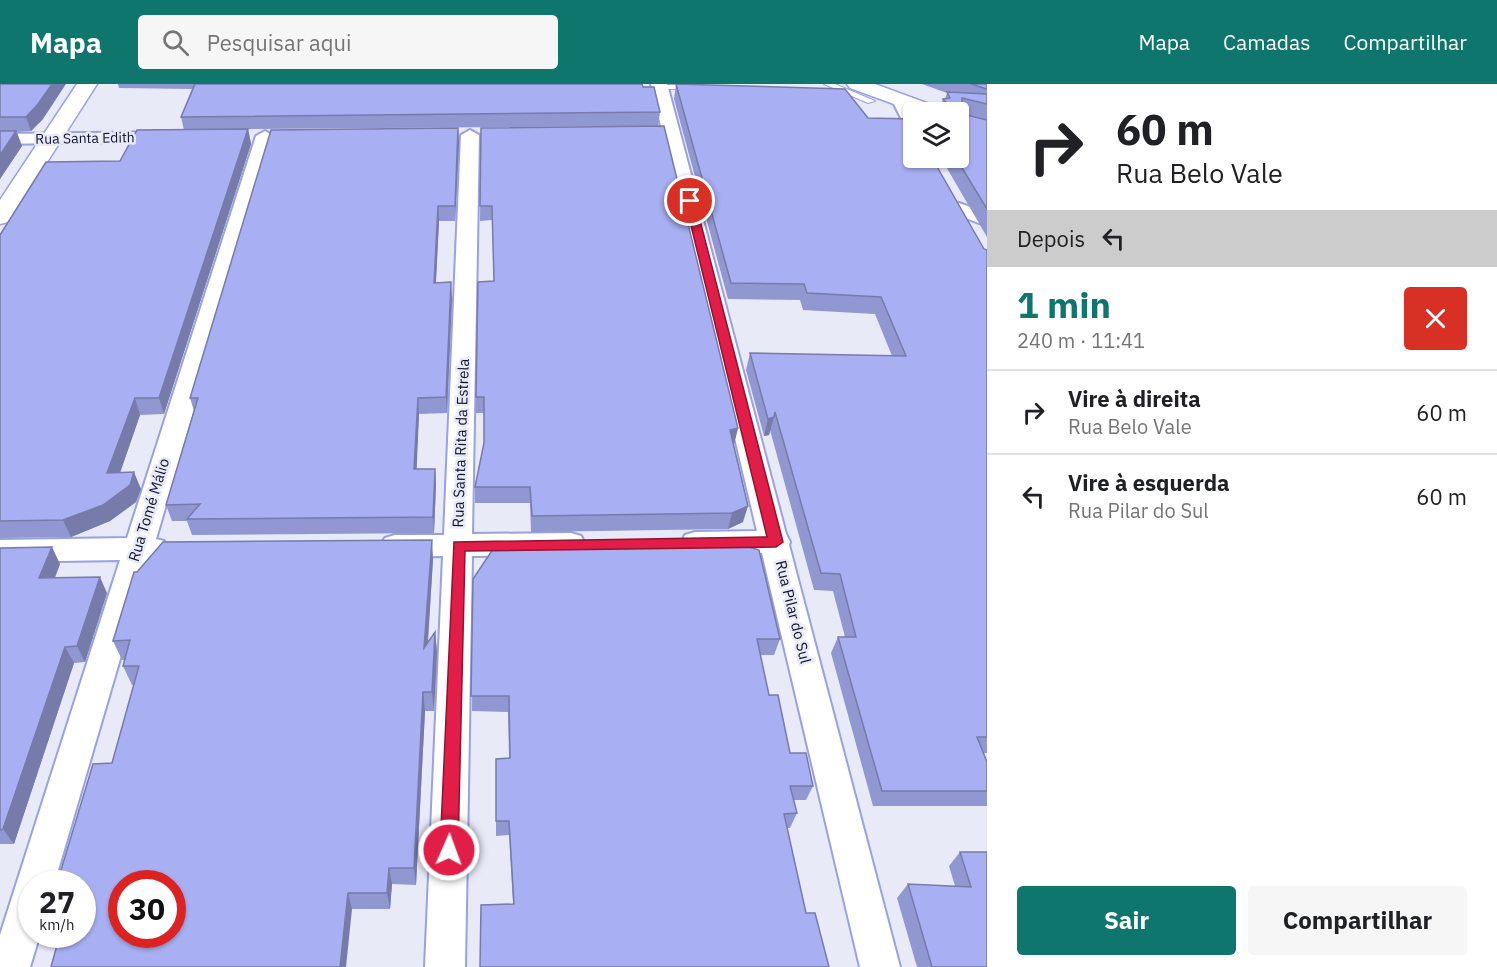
<!DOCTYPE html>
<html lang="pt">
<meta charset="utf-8">
<style>
:root{--surface:#fff;--page:#f6f6f6;--text:#202124;--muted:#757577;--line:#e0e0e0;--accent:#0f766e}
body{margin:0;font-family:"IBM Plex Sans",sans-serif;background:var(--page);color:var(--text);height:100vh;display:flex;flex-direction:column;font-size:22px;white-space:nowrap}
*{box-sizing:border-box;margin:0}
p{font-size:20px;color:var(--muted)}
.icon{flex:none;width:33px;height:33px;fill:none;stroke:currentColor;stroke-width:2;stroke-linecap:round;stroke-linejoin:round}
.map{position:relative;flex:1;overflow:hidden}
.panel{display:flex;flex-direction:column;background:var(--surface);width:510px}
.panel>*{flex:none}
.top-card{background:#fff;color:var(--text);overflow:hidden}
.controls{position:absolute;left:903px;top:18px;display:grid;gap:12px}
.controls a{display:grid;place-items:center;width:66px;height:66px;border-radius:6px;background:var(--surface);box-shadow:0 2px 4px #0004;font-size:30px}
.speed{position:absolute;left:18px;top:786px;display:flex;gap:12px;font-size:30px;font-weight:700;text-align:center}
.speed>*{display:grid;place-content:center;width:78px;height:78px;border-radius:50%;background:var(--surface);box-shadow:0 2px 4px #0004;line-height:1}
.speed small{font-size:15px;font-weight:400}
.speed .limit{border:9px solid #d22;background:#fff;color:#111}
.pin{position:absolute;display:grid;place-items:center;width:51px;height:51px;color:#fff;margin:-26px;border:3px solid #fff;border-radius:50%;box-shadow:0 2px 6px #0007}
.me{position:absolute;width:66px;margin:-33px;rotate:2deg;stroke-linejoin:round;filter:drop-shadow(0 0 4px #0008)}
.turn{display:flex;align-items:center;gap:21px;height:126px;padding:0 30px;font-size:27px}
.turn .icon{width:78px;height:78px;stroke-width:2.5}
.turn b{display:block;font-size:42px;line-height:51px}
.then{display:flex;align-items:center;height:57px;padding:0 30px;background:#0003;gap:12px;font-size:22px}
.round{display:grid;place-items:center;flex:none;width:63px;height:63px;border-radius:6px;background:var(--page)}
.summary{display:flex;align-items:center;justify-content:space-between;height:102px;padding:0 30px}
h1{font-size:36px;font-weight:800;line-height:45px;color:var(--accent)}
.cta{display:flex;gap:12px;margin-top:auto;padding:12px 30px}
.cta a{flex:1;height:69px;border-radius:6px;background:var(--accent);color:#fff;font-size:24px;font-weight:800;line-height:69px;text-align:center}
.cta a+a{background:var(--page);color:var(--text)}
ul{padding:0;list-style:none}
li{display:flex;align-items:center;gap:18px;height:84px;padding:0 30px;border-top:2px solid var(--line)}
li div{flex:1}
li b{display:block;font-size:22px}
li em{font-style:normal}
header{display:flex;align-items:center;gap:36px;box-sizing:border-box;height:84px;padding:0 30px;background:var(--accent);color:#fff}
header strong{font-size:28px}
nav{display:flex;gap:33px;margin-inline-start:auto;font-size:21px}
.search{width:420px;height:54px;background:var(--page);display:flex;align-items:center;gap:15px;box-sizing:border-box;padding:0 21px;border-radius:6px;color:var(--muted);font-size:22px}
main{display:flex;flex:1;min-height:0}
.map>svg:first-child{display:block}
.lines{fill:none;stroke-linecap:round;stroke-linejoin:round}
.lane-casing{stroke:#9aa1e3;stroke-width:2}
.street-casing{stroke:#9aa1e3;stroke-width:4}
.secondary-casing{stroke:#9aa1e3;stroke-width:3}
.lane{fill:#fff;fill-rule:evenodd}
.street{fill:#fff;fill-rule:evenodd}
.secondary{fill:#fff;fill-rule:evenodd}
.wall{fill:#9097d1}
.shaded-wall{fill:#767baa}
.building{fill:#a8b0f3;stroke:#767baa;stroke-width:1.5;fill-rule:evenodd}
.route{fill:#e11d48;stroke:#92132f;stroke-width:1.5}
.labels{text-anchor:middle;stroke-width:5;stroke-linejoin:round;paint-order:stroke}
.far-street-label{font-size:14px;fill:#12142c;stroke:#e8eaf8}
.street-label{font-size:15px;fill:#12142c;stroke:#e8eaf8}
</style>
<header>
<strong>Mapa</strong>
<div class="search"><svg class="icon" aria-label="search" viewBox="0 0 24 24"><circle cx="10" cy="10" r="6"/><path d="M15 15l6 6"/></svg>Pesquisar aqui</div>
<nav><a>Mapa</a><a>Camadas</a><a>Compartilhar</a></nav>
</header>
<main>
<div class="map">
<svg width="987" height="883" viewBox="0 0 987 883">
<rect width="100%" height="100%" fill="#e8eaf8"/>
<g class="lines">
<g class="lane-casing">
<path id="lane" d="M824 0H835L875 17 868 19Z
M660 1H694L698 3 694 5H657V1Z"/>
</g>
<g class="street-casing">
<path id="street" d="M651 0H667L786 450 790 458 789 461 900 883H860L762 469 695 470 685 467 681 459 685 451 695 448 757 447Z
M902 13 908 14 916 28H914V47L905 42 893 18Z
M470 46 479 51 472 450 571 449 581 452 585 460 581 468 571 471 472 472 465 883H425L443 472 395 473 385 470 380 462 385 454 395 451H444L461 51Z
M265 47 274 52 156 455 164 457 169 465 164 473 149 476 54 800H32V850H40L30 883H0V851L120 476 0 478V456L127 454 256 52Z
M173 48 182 53 179 57 0 60V50Z
M959 119 987 129V142L952 129 949 125 952 121Z"/>
</g>
<g class="secondary-casing">
<path id="secondary" d="M77 0H97L12 133 8 138 0 140V116Z
M847 0H875L940 24 943 28H916L850 4Z"/>
</g>
<use href="#lane" class="lane"/>
<use href="#street" class="street"/>
<use href="#secondary" class="secondary"/>
</g>
<path class="wall" d="M0 0 43 35 31 47 17 48 22 62 0 95Z
M118 0H642L660 28 658 42 248 45 251 60 164 330 140 331 120 389 141 405 136 418 110 437 71 453 0 454V151L120 77 184 46 181 33 192 5 119 4Z
M676 0 868 34 914 74 984 165 987 166V669H984L987 678V722H873L831 569 838 553H845L833 507 814 506 770 346 769 351 764 352 746 286 750 269 892 272 875 230 803 226 800 216 728 215 674 15Z
M922 0H987V153L941 74H958V28H939L943 15H945L947 9Z
M458 44 459 58 455 137H439L436 199 452 214 447 329 419 330 416 385H435L436 401 434 449 192 451 187 437H172L166 421 194 327 190 314Z
M481 44 738 344 734 360H733L743 438 728 445 531 448 530 419H475V403L484 359V329H476V313L494 197 492 136 480 137Z
M0 464 60 480 55 494 107 509 85 578 74 579 14 760H0Z
M433 475 428 560 435 548 437 568 434 627H425L416 801 392 800 390 825H352L82 850 58 796 112 679 134 601H132L123 582 125 576H122L113 557Z
M473 495 780 555 774 571H760L769 611 790 669 813 702 806 716H794L797 729 790 744H787L806 829 829 883 513 820 509 751 496 752V675L509 674 508 628 472 627Z
M960 768H987V883H917L897 814 908 800 955 802 949 782Z"/>
<path class="shaded-wall" d="M52 0H66L43 35 31 47 26 33Z
M458 44 459 58 455 137V122Z
M248 45 251 60 164 330 159 314Z
M16 47 22 62 0 95V71Z
M438 122 439 137 435 214 434 199Z
M451 198 452 214 447 329 446 313Z
M135 314 140 331 114 406 107 389Z
M418 314 419 330 416 401 414 385Z
M774 333 769 351 764 352 768 335Z
M738 344 734 360 726 362 730 346Z
M435 385 436 401 434 449 433 433Z
M134 388 141 405 136 418 110 437 71 453 63 436Z
M748 422 743 438 728 445 732 429Z
M432 456 433 475 426 583 424 564Z
M52 463 60 480 48 510 39 494Z
M100 493 107 509 85 578 77 562Z
M435 548 437 568 434 627 432 608Z
M65 563 74 579 14 760 3 745Z
M423 608 425 627 416 801 414 784Z
M389 784 392 800 390 825 387 809Z
M348 809 352 825 346 883H340Z"/>
<path class="building" d="M0 0H52L38 20 26 33H0Z
M195 0H642L643 3H654L660 28 181 33Z
M676 0 845 5 868 34 914 35V74H932L984 165 987 166V653H977L987 678V707H882L838 553H856L840 490 821 489 775 328 774 333 768 335 750 269 906 272 881 213 807 209 804 200 731 199Z
M971 0H987V5Z
M947 8 987 10V20L962 14V30L987 36V125L956 74H958V37H961L958 33V28H954L943 15 950 14Z
M664 42 738 344 730 346 748 422 732 429 532 432 530 403H475L484 359V313H476L478 198 494 197 492 122H480L481 44Z
M458 44 455 122H438L434 199 451 198 446 313 418 314 414 385H435L433 433 187 435 200 420 166 421 198 314H190L271 46Z
M248 45 159 314H135L107 389 134 388 130 401 103 421 63 436 0 437V151L46 78 120 77 137 46Z
M0 47H16L0 71Z
M723 455 759 466 780 555H757L769 611H778L790 669H806L813 702H790L797 729 784 730 806 829H815L829 883H480L481 821 514 820 509 737H496V675L510 674 509 612H471L473 495 495 462 534 461 533 457Z
M432 456 424 564 435 548 432 608H423L414 784H389L387 809H348L340 883H51L60 850H82V800H53L54 796H58L93 680 112 679 139 582H123L130 556 113 557 134 488H137L163 458ZM122 800H172V850H122Z
M52 463 39 494 100 493 77 562 65 563 3 745 0 746V464Z
M960 768H987V883H932L908 800 971 803Z"/>
<path class="route" d="M690 114 695 117 783 458 776 463 465 467 458 766 455 772 449 775 443 772 440 766 454 458 767 453 685 117Z"/>
<g class="labels">
<g class="far-street-label">
<text transform="translate(85 54) rotate(-1)" y="5">Rua Santa Edith</text>
</g>
<g class="street-label">
<text transform="translate(461 359) rotate(-88)" y="5">Rua Santa Rita da Estrela</text>
<text transform="translate(149 426) rotate(-73)" y="5">Rua Tomé Málio</text>
<text transform="translate(793 528) rotate(76)" y="5">Rua Pilar do Sul</text>
</g>
</g>
</svg>
<div class="controls">
<a><svg class="icon" aria-label="layers" viewBox="0 0 24 24"><path d="M12 4l9 5-9 5-9-5zM3 14l9 5 9-5"/></svg></a>
</div>
<div class="speed"><div>27<small>km/h</small></div><div class="limit">30</div></div>
<div class="pin" style="left:690px;top:117px;background:#d93025"><svg class="icon" aria-label="arrive" viewBox="0 0 24 24"><path d="M6 21V4h12l-3 4 3 4H6"/></svg></div>
<svg class="me" style="left:449px;top:766px" viewBox="-20 -20 40 40"><circle r="17" fill="#e11d48" stroke="#fff" stroke-width="3"/><path d="M0-11L8 9 0 5-8 9z" fill="#fff"/></svg>
</div>
<section class="panel">
<div class="top-card">
<div class="turn"><svg class="icon" aria-label="right" viewBox="0 0 24 24"><path d="M7 20v-9h11M14 6l5 5-5 5"/></svg><div><b>60 m</b>Rua Belo Vale</div></div>
<div class="then">Depois<svg class="icon" aria-label="left" viewBox="0 0 24 24"><path d="M17 20v-9H6M10 6l-5 5 5 5"/></svg></div>
</div>
<div class="summary"><div><h1>1 min</h1><p>240 m · 11:41</p></div><a class="round" style="background:#d93025;color:#fff"><svg class="icon" aria-label="close" viewBox="0 0 24 24"><path d="M6 6l12 12M18 6L6 18"/></svg></a></div>
<ul>
<li><svg class="icon" aria-label="right" viewBox="0 0 24 24"><path d="M7 20v-9h11M14 6l5 5-5 5"/></svg><div><b>Vire à direita</b><p>Rua Belo Vale</p></div><em>60 m</em></li>
<li><svg class="icon" aria-label="left" viewBox="0 0 24 24"><path d="M17 20v-9H6M10 6l-5 5 5 5"/></svg><div><b>Vire à esquerda</b><p>Rua Pilar do Sul</p></div><em>60 m</em></li>
</ul>
<div class="cta"><a>Sair</a><a>Compartilhar</a></div>
</section>
</main>
